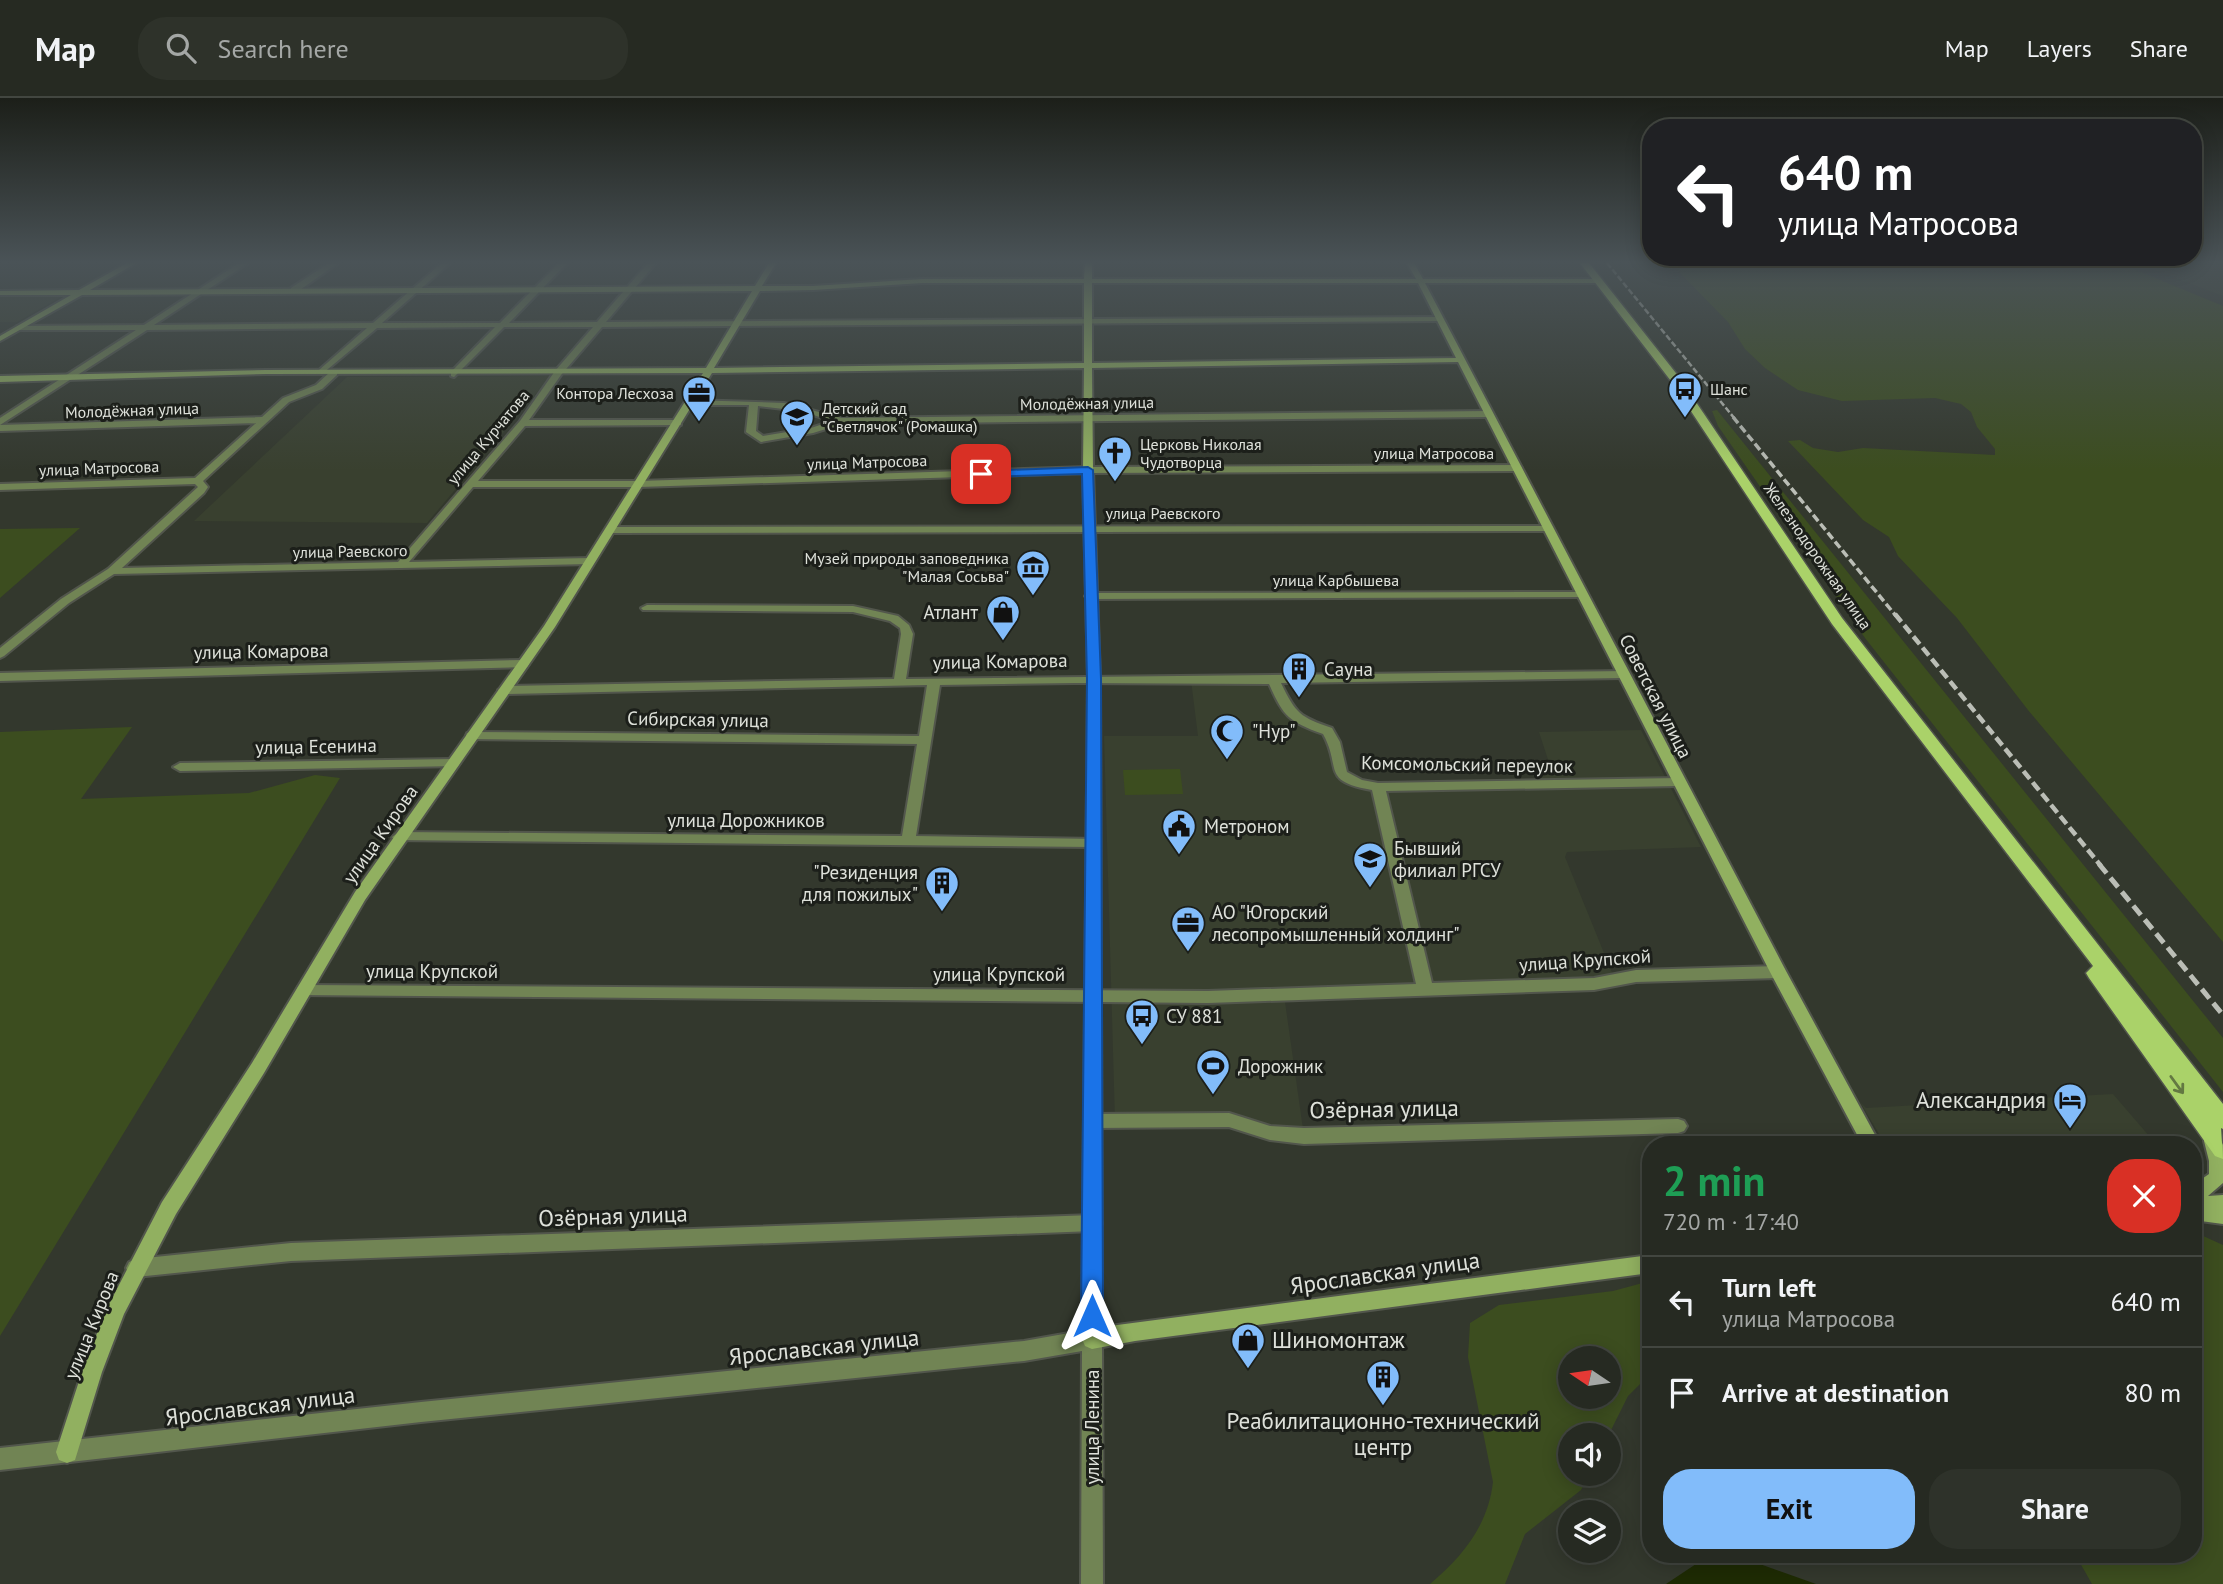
<!DOCTYPE html>
<meta charset="utf-8">
<style>
:root{--surface:#262a22;--page:#2e322a;--text:#f1f3f6;--muted:#a4a7a5;--line:#424640;--accent:#82bcfa}
body{margin:0;font-family:"PT Sans",sans-serif;background:var(--page);color:var(--text);height:100vh;display:flex;flex-direction:column;font-size:26px;white-space:nowrap}
*{box-sizing:border-box;margin:0}
p{font-size:23px;color:var(--muted)}
.icon{flex:none;width:38px;height:38px;fill:none;stroke:currentColor;stroke-width:2;stroke-linecap:round;stroke-linejoin:round}
.map{position:relative;flex:1;overflow:hidden}
.details{position:absolute;left:1642px;top:1038px;width:560px;height:427px;display:flex;flex-direction:column;background:var(--surface);border-radius:28px;box-shadow:0 4px 18px #0003,0 0 0 2px var(--line)}
.details>*{flex:none}
.hud{position:absolute;left:1642px;top:21px;width:560px;height:147px;border-radius:28px;box-shadow:0 4px 18px #0003,0 0 0 2px var(--line);background:#202124;color:#fff;overflow:hidden}
.needle{width:46px;rotate:283deg}
.tools{position:absolute;left:1558px;top:1248px;display:grid;gap:14px}
.tools a{display:grid;place-items:center;width:63px;height:63px;border-radius:50%;background:var(--surface);box-shadow:0 4px 18px #0003,0 0 0 2px var(--line);font-size:35px}
.pin{position:absolute;display:grid;place-items:center;width:60px;height:60px;color:#fff;margin:-30px;border-radius:14px;box-shadow:0 4px 10px #0006}
.me{position:absolute;width:77px;margin:-38px;rotate:0deg;stroke-linejoin:round;filter:drop-shadow(0 0 5px #0008)}
.turn{display:flex;align-items:center;gap:24px;height:147px;padding:0 21px;font-size:32px}
.turn .icon{width:91px;height:91px;stroke-width:2.5}
.turn b{display:block;font-size:49px;line-height:60px}
.round{display:grid;place-items:center;flex:none;width:74px;height:74px;border-radius:28px;background:var(--page)}
.overview{display:flex;align-items:center;justify-content:space-between;height:119px;padding:0 21px}
h1{font-size:42px;font-weight:700;line-height:52px;color:#1e9e55}
.cta{display:flex;gap:14px;margin-top:auto;padding:14px 21px}
.cta a{flex:1;height:80px;border-radius:28px;background:var(--accent);color:#111;font-size:28px;font-weight:700;line-height:80px;text-align:center}
.cta a+a{background:var(--page);color:var(--text)}
ul{padding:0;list-style:none}
li{display:flex;align-items:center;gap:21px;height:91px;padding:0 21px;border-top:2px solid var(--line)}
li div{flex:1}
li b{display:block;font-size:26px}
li em{font-style:normal}
header{display:flex;align-items:center;gap:42px;box-sizing:border-box;height:98px;padding:0 35px;background:var(--surface);border-bottom:2px solid var(--line)}
header strong{font-size:33px}
nav{display:flex;gap:38px;margin-inline-start:auto;font-size:24px}
.search{width:490px;height:63px;background:var(--page);display:flex;align-items:center;gap:18px;box-sizing:border-box;padding:0 24px;border-radius:28px;color:var(--muted);font-size:26px}
.map>svg:first-child{display:block}
.built{fill:#39402f}
.green{fill:#3c4d1f;fill-rule:evenodd}
.water{fill:#1e2b04}
.lines{fill:none;stroke-linecap:round;stroke-linejoin:round}
.street-casing{stroke:#52564c;stroke-width:4}
.secondary-casing{stroke:#52564c;stroke-width:4}
.primary-casing{stroke:#52564c;stroke-width:3}
.street{fill:#718454;fill-rule:evenodd}
.secondary{fill:#91b060;fill-rule:evenodd}
.primary{fill:#aad269;fill-rule:evenodd}
.rail-far3{stroke:#bbbeb6;stroke-width:2.5;stroke-dasharray:6 2.5;stroke-linecap:butt}
.rail-far2{stroke:#bbbeb6;stroke-width:3.5;stroke-dasharray:8 3.5;stroke-linecap:butt}
.rail-far1{stroke:#bbbeb6;stroke-width:4.5;stroke-dasharray:10 4.5;stroke-linecap:butt}
.rail{stroke:#bbbeb6;stroke-width:5;stroke-dasharray:12 6;stroke-linecap:butt}
.oneway{stroke:#637842}
.route{fill:#1a73e8;stroke:#114b97;stroke-width:2}
.labels{text-anchor:middle;stroke-width:6;stroke-linejoin:round;paint-order:stroke}
.far-poi-label{font-size:16px;fill:#dee1da;stroke:#1c1f1a;text-anchor:start}
.far-street-label{font-size:16px;fill:#dee1da;stroke:#1c1f1a}
.poi-label{font-size:19px;fill:#dee1da;stroke:#1c1f1a;text-anchor:start}
.street-label{font-size:19px;fill:#dee1da;stroke:#1c1f1a}
.near-poi-label{font-size:23px;fill:#dee1da;stroke:#1c1f1a;text-anchor:end}
.near-street-label{font-size:23px;fill:#dee1da;stroke:#1c1f1a}
</style>
<header>
<strong>Map</strong>
<div class="search"><svg class="icon" aria-label="search" viewBox="0 0 24 24"><circle cx="10" cy="10" r="6"/><path d="M15 15l6 6"/></svg>Search here</div>
<nav><a>Map</a><a>Layers</a><a>Share</a></nav>
</header>
<div class="map">
<svg width="2223" height="1486" viewBox="0 0 2223 1486">
<rect width="100%" height="100%" fill="#33382d"/>
<path class="built" d="M2136 165H2223V198Z
M0 199H61L17 224H0Z
M551 278 427 425 194 423 347 279Z
M1191 582H1273L1283 607 1323 630 1345 680 1377 684 1534 682 1552 674 1539 634 1641 632 1701 749 1567 754 1565 759 1615 882 1284 897 1304 1038 1237 1024 1115 1023 1104 638H1198Z
M2113 996 2156 1046H1885L1860 1004 1866 1010Z"/>
<path class="green" d="M1687 165H2119L2223 208V844L2028 612 1957 520 1898 458 1889 439 1863 422 1788 343 1800 342 1813 350 1838 354 1863 350 1995 357V351L1977 329 1971 314 1961 306 1935 300 1842 303 1798 292 1765 270 1745 251 1728 224 1681 176 1678 170Z
M1717 312 2223 940V994L1865 540 1718 328 1712 313Z
M80 430 0 500V431Z
M132 629 81 701 249 695 315 677 340 680 0 1238V634Z
M1180 671 1183 696 1125 697 1123 672Z
M2201 1137 2223 1147V1486H2092L2075 1456H2193V1138Z
M1650 1183V1285L1642 1284 1628 1298 1608 1338 1570 1337V1376H1589L1581 1392 1525 1436 1505 1486H1430C1462 1459 1488 1428 1493 1384L1468 1259 1470 1225 1499 1207 1613 1193ZM1570 1260H1608V1298H1570Z"/>
<path class="water" d="M1723 1461 1757 1465 1816 1486H1666L1696 1466Z"/>
<g class="lines">
<g class="street-casing">
<path id="street" d="M239 165H248L154 227 373 225 442 165H450L382 225H500L559 165H567L509 225 597 224 648 165H656L606 224 1439 219 1443 221 1439 223 602 229 561 277 529 322H678L681 323V327L525 328 478 383H639L1088 369 1517 367 1522 370 1517 373 1088 375 639 389H473L409 464 590 460 595 463 590 466 114 476 69 505 4 558 0 560V550L61 501 108 471 198 389 195 386 0 392V386L195 380 256 325 0 333V327L262 319 283 300 316 287 331 273H337V277L322 291 289 304 203 383 208 389 204 395 122 470 398 464 520 323 555 273 593 229H504L454 279 451 278V274L495 229 377 230 322 276 318 274 319 272 367 230 147 232 0 327V320L136 232H17V228L144 227Z
M329 165H338L297 194H291V190Z
M690 302 784 305 842 320 1488 313 1492 316 1488 319 842 326 813 335 761 344 746 334 749 307H687V303ZM758 308 801 313 832 323 811 330 763 338 756 333Z
M1548 428 1553 431 1552 433 610 435 605 432 610 429Z
M1582 494 1588 497 1586 499 1091 501 1085 498 1091 495Z
M647 507 853 508 898 518 909 527 913 536 906 581 1627 573 1629 576 1627 579 1623 580 1281 585C1296 616 1300 619 1332 630L1340 644 1347 674 1362 682 1378 685 1679 680 1686 684 1679 688 1386 693 1432 885 1594 880 1636 872 1778 868 1784 870 1786 874 1784 878 1778 880 1636 884 1594 892 1208 905 298 897 296 893 298 889 304 887 1208 893 1416 886 1372 692C1320 683 1342 670 1323 636 1288 623 1284 619 1269 586L1075 585 940 587 916 738 1098 741 1100 744 1098 747 1093 749 394 742 392 739 399 734 902 738 917 646 467 641 466 638 467 635 472 634 919 638 927 587 504 596 498 592 504 588 894 581 901 536 900 530 890 523 853 514 643 512 641 510Z
M523 562 529 566 527 569 0 583V575Z
M453 661 458 662 460 665 458 668 180 673 173 669 180 665Z
M1229 1015 1270 1028 1304 1030 1678 1021 1684 1023 1687 1028 1684 1033 1678 1035 1304 1046 1270 1042 1229 1029 1093 1030 1087 1028 1084 1023 1087 1018 1093 1016Z
M1093 1117 1100 1119 1102 1125 1100 1131 1093 1133 291 1163 136 1179 129 1176 126 1170 129 1164 136 1161 291 1145Z
M1092 1231 1099 1234 1102 1241 1103 1486H1081L1082 1253 1024 1263 421 1324 0 1372V1350L421 1304 1024 1243Z"/>
</g>
<g class="secondary-casing">
<path id="secondary" d="M127 165H136L90 192 755 188 769 165H776L762 188H813L922 181H1084L1085 165H1092V181H1416L1407 165H1414L1423 181H1601L1598 185H1425L1786 873 1880 1046H1862L1770 874 1458 264 1092 270 1093 372 1100 581 1102 1229 1650 1157V1175L1135 1243 1092 1251 1085 1248 1082 1241 1088 581 1083 372 1084 270 712 275 555 529 365 802 264 975 176 1116 124 1216 102 1274 75 1362 67 1365 59 1362 56 1354 82 1274 106 1212 162 1104 252 965 355 794 544 528 703 275 266 276 0 284V278L266 272 706 270 752 193 82 197 0 243V238L71 197H0V193L79 192ZM922 185H1084V265L714 270 760 193 813 192ZM1092 185H1418L1456 260 1092 265Z
M2213 1035 2219 1038 2223 1047V1085L2208 1098 2223 1097V1126L2193 1122V1087L2209 1076V1063L2204 1043 2207 1038Z"/>
</g>
<g class="primary-casing">
<path id="primary" d="M1580 165H1589L1679 279 1842 520 2223 1006V1031L2221 1030 2223 1061 2215 1058 2089 880 2086 875 2093 868 1832 526 1671 283Z"/>
</g>
<use href="#street" class="street"/>
<use href="#secondary" class="secondary"/>
<use href="#primary" class="primary"/>
<path class="rail-far3" d="M1607 165 1735 321"/>
<path class="rail-far2" d="M1733 319 1896 518"/>
<path class="rail-far1" d="M1895 516 2101 768"/>
<path class="rail" d="M2099 766 2223 917"/>
</g>
<defs><path id="oneway-shaft" d="M-6 0H5M1.5-3L5.5 0L1.5 3" fill="none" stroke-width="1.6" stroke-linecap="round" stroke-linejoin="round" transform="scale(1.75)"/></defs>
<use class="oneway" href="#oneway-shaft" transform="translate(2177 987) rotate(54)"/>
<linearGradient id="sky" x2="0" y2="1"><stop stop-color="#1c1f19"/><stop offset="0.44" stop-color="#4a5357"/><stop offset="1" stop-color="#4a5357" stop-opacity="0"/></linearGradient>
<rect width="2223" height="373" fill="url(#sky)"/>
<path class="route" d="M1088 369 1093 372 1101 581 1103 1218 1100 1226 1092 1229 1084 1226 1081 1218 1087 581 1082 376 981 379 975 376 981 373Z"/>
<defs>
<g id="bus-pin" transform="scale(1.75)"><path d="M0 17L-7.5 6A9.5 9.5 0 1 1 7.5 6Z" fill="#82bcfa" stroke="#1c1f1a"/><path d="M-5-6H5V4H4V6H2V4H-2V6H-4V4H-5ZM-3.5-4V0h7V-4ZM-3.5 1.2v1.5H-2V1.2ZM2 1.2v1.5H3.5V1.2Z" fill="#111"/></g>
<g id="office-pin" transform="scale(1.75)"><path d="M0 17L-7.5 6A9.5 9.5 0 1 1 7.5 6Z" fill="#82bcfa" stroke="#1c1f1a"/><path d="M-6-3h4V-5.5h4V-3h4V5H-6ZM-1-4.5V-3h2v-1.5ZM-6 0V1H6V0Z" fill="#111"/></g>
<g id="school-pin" transform="scale(1.75)"><path d="M0 17L-7.5 6A9.5 9.5 0 1 1 7.5 6Z" fill="#82bcfa" stroke="#1c1f1a"/><path d="M0-5L7-2L0 1L-7-2ZM-4 1L0 2.5L4 1V4Q0 6-4 4Z" fill="#111"/></g>
<g id="church-pin" transform="scale(1.75)"><path d="M0 17L-7.5 6A9.5 9.5 0 1 1 7.5 6Z" fill="#82bcfa" stroke="#1c1f1a"/><path d="M-1.2-6h2.4v3.5h3.3v2.4h-3.3V6h-2.4V-.1h-3.3v-2.4h3.3Z" fill="#111"/></g>
<g id="museum-pin" transform="scale(1.75)"><path d="M0 17L-7.5 6A9.5 9.5 0 1 1 7.5 6Z" fill="#82bcfa" stroke="#1c1f1a"/><path d="M0-6L6-3V-2H-6V-3ZM-5-1h2V3h-2ZM-1-1h2V3h-2ZM3-1h2V3H3ZM-6 4H6V6H-6Z" fill="#111"/></g>
<g id="shop-pin" transform="scale(1.75)"><path d="M0 17L-7.5 6A9.5 9.5 0 1 1 7.5 6Z" fill="#82bcfa" stroke="#1c1f1a"/><path d="M-5-2.5h2.3a2.7 3.5 0 0 1 5.4 0H5L5.5 6h-11ZM-1.5-2.5h3a1.5 2.3 0 0 0-3 0Z" fill="#111"/></g>
<g id="building-pin" transform="scale(1.75)"><path d="M0 17L-7.5 6A9.5 9.5 0 1 1 7.5 6Z" fill="#82bcfa" stroke="#1c1f1a"/><path d="M-4-6H4V6H1V3H-1V6H-4ZM-2.5-4.3h1.7v1.8h-1.7ZM.8-4.3h1.7v1.8H.8ZM-2.5-1h1.7V.8h-1.7ZM.8-1h1.7V.8H.8Z" fill="#111"/></g>
<g id="mosque-pin" transform="scale(1.75)"><path d="M0 17L-7.5 6A9.5 9.5 0 1 1 7.5 6Z" fill="#82bcfa" stroke="#1c1f1a"/><path d="M3.5-4.9A6 6 0 1 0 3.5 4.9A5 5 0 1 1 3.5-4.9Z" fill="#111"/></g>
<g id="civic-pin" transform="scale(1.75)"><path d="M0 17L-7.5 6A9.5 9.5 0 1 1 7.5 6Z" fill="#82bcfa" stroke="#1c1f1a"/><path d="M-.6-6.5H3V-4.5H.6V-3L4-1V1h2V6H-6V1h2V-1L-.6-3ZM-1.2 2.5V6h2.4V2.5Z" fill="#111"/></g>
<g id="university-pin" transform="scale(1.75)"><path d="M0 17L-7.5 6A9.5 9.5 0 1 1 7.5 6Z" fill="#82bcfa" stroke="#1c1f1a"/><path d="M0-5L7-2L0 1L-7-2ZM-4 1L0 2.5L4 1V4Q0 6-4 4Z" fill="#111"/></g>
<g id="stadium-pin" transform="scale(1.75)"><path d="M0 17L-7.5 6A9.5 9.5 0 1 1 7.5 6Z" fill="#82bcfa" stroke="#1c1f1a"/><path d="M0-5a6.5 5 0 1 0 0 10a6.5 5 0 1 0 0-10ZM-3.5-1.8h7v3.6h-7Z" fill="#111"/></g>
<g id="hotel-pin" transform="scale(1.75)"><path d="M0 17L-7.5 6A9.5 9.5 0 1 1 7.5 6Z" fill="#82bcfa" stroke="#1c1f1a"/><path d="M-6-4.5h1.5V1H6V5H4.5V3h-9V5H-6ZM-4 0a1.8 1.8 0 1 1 3.6 0ZM.5 0V-2.5h3Q6-2.5 6 0Z" fill="#111"/></g>
</defs>
<g fill-rule="evenodd">
<use href="#bus-pin" x="1685" y="291"/>
<use href="#office-pin" x="699" y="295"/>
<use href="#school-pin" x="797" y="319"/>
<use href="#church-pin" x="1115" y="355"/>
<use href="#museum-pin" x="1033" y="469"/>
<use href="#shop-pin" x="1003" y="514"/>
<use href="#building-pin" x="1299" y="571"/>
<use href="#mosque-pin" x="1227" y="633"/>
<use href="#civic-pin" x="1179" y="728"/>
<use href="#university-pin" x="1370" y="761"/>
<use href="#building-pin" x="942" y="785"/>
<use href="#office-pin" x="1188" y="825"/>
<use href="#bus-pin" x="1142" y="918"/>
<use href="#stadium-pin" x="1213" y="968"/>
<use href="#hotel-pin" x="2070" y="1002"/>
<use href="#shop-pin" x="1248" y="1242"/>
<use href="#building-pin" x="1383" y="1279"/>
</g>
<g class="labels">
<g class="far-poi-label">
<text x="1710" y="297">Шанс</text>
<text x="674" y="301" text-anchor="end">Контора Лесхоза</text>
<text x="822" y="316">Детский сад<tspan x="822" dy="18">"Светлячок" (Ромашка)</tspan></text>
<text x="1140" y="352">Церковь Николая<tspan x="1140" dy="18">Чудотворца</tspan></text>
<text x="1009" y="466" text-anchor="end">Музей природы заповедника<tspan x="1009" dy="18">"Малая Сосьва"</tspan></text>
</g>
<g class="far-street-label">
<text transform="translate(1087 305) rotate(-1)" y="6">Молодёжная улица</text>
<text transform="translate(132 312) rotate(-2)" y="6">Молодёжная улица</text>
<text transform="translate(488 339) rotate(-50)" y="6">улица Курчатова</text>
<text x="1434" y="361">улица Матросова</text>
<text transform="translate(867 364) rotate(-2)" y="6">улица Матросова</text>
<text transform="translate(99 370) rotate(-2)" y="6">улица Матросова</text>
<text x="1163" y="421">улица Раевского</text>
<text transform="translate(350 453) rotate(-1)" y="6">улица Раевского</text>
<text transform="translate(1818 458) rotate(55)" y="6">Железнодорожная улица</text>
<text x="1336" y="488">улица Карбышева</text>
</g>
<g class="poi-label">
<text x="978" y="521" text-anchor="end">Атлант</text>
<text x="1324" y="578">Сауна</text>
<text x="1252" y="640">"Нур"</text>
<text x="1204" y="735">Метроном</text>
<text x="1394" y="757">Бывший<tspan x="1394" dy="22">филиал РГСУ</tspan></text>
<text x="918" y="781" text-anchor="end">"Резиденция<tspan x="918" dy="22">для пожилых"</tspan></text>
<text x="1212" y="821">АО "Югорский<tspan x="1212" dy="22">лесопромышленный холдинг"</tspan></text>
<text x="1166" y="925">СУ 881</text>
<text x="1238" y="975">Дорожник</text>
</g>
<g class="street-label">
<text transform="translate(261 553) rotate(-1)" y="7">улица Комарова</text>
<text transform="translate(1000 563) rotate(-1)" y="7">улица Комарова</text>
<text transform="translate(1656 598) rotate(63)" y="7">Советская улица</text>
<text transform="translate(698 621) rotate(1)" y="7">Сибирская улица</text>
<text transform="translate(316 648) rotate(-1)" y="7">улица Есенина</text>
<text transform="translate(1467 666) rotate(1)" y="7">Комсомольский переулок</text>
<text x="746" y="729">улица Дорожников</text>
<text transform="translate(380 736) rotate(-55)" y="7">улица Кирова</text>
<text transform="translate(1585 862) rotate(-4)" y="7">улица Крупской</text>
<text x="432" y="880">улица Крупской</text>
<text x="999" y="883">улица Крупской</text>
<text transform="translate(91 1227) rotate(-68)" y="7">улица Кирова</text>
<text transform="translate(1092 1329) rotate(-90)" y="7">улица Ленина</text>
</g>
<g class="near-poi-label">
<text x="2046" y="1010">Александрия</text>
<text x="1272" y="1250" text-anchor="start">Шиномонтаж</text>
<text x="1383" y="1331" text-anchor="middle">Реабилитационно-технический<tspan x="1383" dy="26">центр</tspan></text>
</g>
<g class="near-street-label">
<text transform="translate(1384 1011) rotate(-1)" y="8">Озёрная улица</text>
<text transform="translate(613 1118) rotate(-2)" y="8">Озёрная улица</text>
<text transform="translate(1385 1175) rotate(-8)" y="8">Ярославская улица</text>
<text transform="translate(824 1249) rotate(-6)" y="8">Ярославская улица</text>
<text transform="translate(260 1308) rotate(-7)" y="8">Ярославская улица</text>
</g>
</g>
</svg>
<div class="tools">
<a><svg class="needle" viewBox="-14 -14 28 28"><path d="M0-13l5 13h-10z" fill="#e53935"/><path d="M0 13l5-13h-10z" fill="#a4a7a5"/></svg></a>
<a><svg class="icon" aria-label="sound" viewBox="0 0 24 24"><path d="M4 9h4l5-4v14l-5-4H4zM17 9q2 3 0 6"/></svg></a>
<a><svg class="icon" aria-label="layers" viewBox="0 0 24 24"><path d="M12 4l9 5-9 5-9-5zM3 14l9 5 9-5"/></svg></a>
</div>
<div class="pin" style="left:981px;top:376px;background:#d93025"><svg class="icon" aria-label="arrive" viewBox="0 0 24 24"><path d="M6 21V4h12l-3 4 3 4H6"/></svg></div>
<svg class="me" style="left:1092px;top:1218px" viewBox="-20 -20 40 40"><path d="M0-17L14 15 0 8-14 15z" fill="#1a73e8" stroke="#fff" stroke-width="4"/></svg>
<div class="hud">
<div class="turn"><svg class="icon" aria-label="left" viewBox="0 0 24 24"><path d="M17 20v-9H6M10 6l-5 5 5 5"/></svg><div><b>640 m</b>улица Матросова</div></div>
</div>
<section class="details">
<div class="overview"><div><h1>2 min</h1><p>720 m · 17:40</p></div><a class="round" style="background:#d93025;color:#fff"><svg class="icon" aria-label="close" viewBox="0 0 24 24"><path d="M6 6l12 12M18 6L6 18"/></svg></a></div>
<ul>
<li><svg class="icon" aria-label="left" viewBox="0 0 24 24"><path d="M17 20v-9H6M10 6l-5 5 5 5"/></svg><div><b>Turn left</b><p>улица Матросова</p></div><em>640 m</em></li>
<li><svg class="icon" aria-label="arrive" viewBox="0 0 24 24"><path d="M6 21V4h12l-3 4 3 4H6"/></svg><div><b>Arrive at destination</b></div><em>80 m</em></li>
</ul>
<div class="cta"><a>Exit</a><a>Share</a></div>
</section>
</div>
